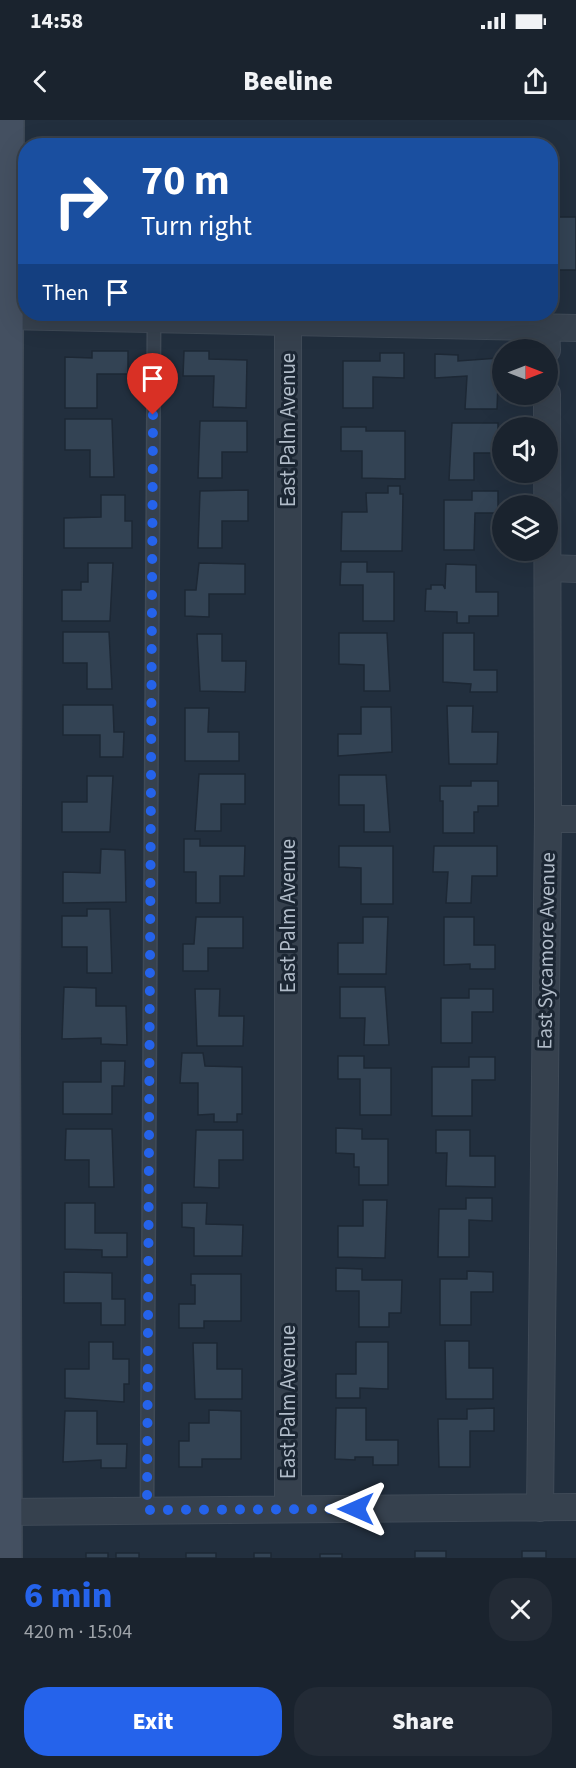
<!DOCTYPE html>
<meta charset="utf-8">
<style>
:root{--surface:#1a232e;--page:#232b36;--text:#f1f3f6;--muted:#9fa4aa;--line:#38404a;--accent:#2563eb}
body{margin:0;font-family:"Source Sans 3",sans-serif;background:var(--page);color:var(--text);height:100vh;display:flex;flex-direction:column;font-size:22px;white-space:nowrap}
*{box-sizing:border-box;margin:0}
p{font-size:20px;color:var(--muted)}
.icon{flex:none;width:33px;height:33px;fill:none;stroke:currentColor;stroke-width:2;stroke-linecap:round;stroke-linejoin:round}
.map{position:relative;height:1438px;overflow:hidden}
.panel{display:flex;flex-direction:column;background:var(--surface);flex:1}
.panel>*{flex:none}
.banner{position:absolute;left:18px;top:18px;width:540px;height:183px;border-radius:24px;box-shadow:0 6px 24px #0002,0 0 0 2px var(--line);background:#1a4fa0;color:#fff;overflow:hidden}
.needle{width:39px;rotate:90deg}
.buttons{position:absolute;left:492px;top:219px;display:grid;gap:12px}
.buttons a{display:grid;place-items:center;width:66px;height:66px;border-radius:50%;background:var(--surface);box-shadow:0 6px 24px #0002,0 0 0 2px var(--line);font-size:30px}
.pin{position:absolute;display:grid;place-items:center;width:51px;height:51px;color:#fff;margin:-62px -26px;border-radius:50% 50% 50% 0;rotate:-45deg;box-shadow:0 0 6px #0007}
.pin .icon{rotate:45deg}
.me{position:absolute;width:66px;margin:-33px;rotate:270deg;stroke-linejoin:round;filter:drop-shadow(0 0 4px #0008)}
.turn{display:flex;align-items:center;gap:21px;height:126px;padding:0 24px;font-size:27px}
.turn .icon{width:78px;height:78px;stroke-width:2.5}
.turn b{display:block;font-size:42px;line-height:51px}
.then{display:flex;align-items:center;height:57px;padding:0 24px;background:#0003;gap:12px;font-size:22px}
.round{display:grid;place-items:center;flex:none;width:63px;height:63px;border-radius:24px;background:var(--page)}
.head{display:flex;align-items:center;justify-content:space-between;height:102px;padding:0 24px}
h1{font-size:36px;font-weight:800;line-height:45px;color:var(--accent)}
.button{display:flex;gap:12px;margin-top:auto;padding:12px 24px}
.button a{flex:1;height:69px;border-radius:24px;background:var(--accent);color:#fff;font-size:24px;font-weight:800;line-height:69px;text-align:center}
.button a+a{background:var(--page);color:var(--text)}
.status{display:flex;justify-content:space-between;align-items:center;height:42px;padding:0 30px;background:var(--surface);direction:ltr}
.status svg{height:16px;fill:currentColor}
header{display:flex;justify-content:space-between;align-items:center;height:78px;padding:0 24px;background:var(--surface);font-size:27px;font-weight:800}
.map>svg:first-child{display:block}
.building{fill:#334354;stroke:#1d2835;stroke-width:1.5}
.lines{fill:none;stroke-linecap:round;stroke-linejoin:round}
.lane-casing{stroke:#3f4a57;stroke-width:15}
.street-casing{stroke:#3f4a57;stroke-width:28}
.secondary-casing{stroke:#3f4a57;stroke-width:36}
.lane{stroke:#36414e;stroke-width:12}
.street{stroke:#36414e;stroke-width:26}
.secondary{stroke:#445061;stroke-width:33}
.route{stroke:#2563eb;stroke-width:10;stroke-dasharray:0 18}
.labels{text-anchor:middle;stroke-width:6;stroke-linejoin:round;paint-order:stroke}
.street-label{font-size:21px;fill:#b1bcc9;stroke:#1b2633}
</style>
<div class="status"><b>14:58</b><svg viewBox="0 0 49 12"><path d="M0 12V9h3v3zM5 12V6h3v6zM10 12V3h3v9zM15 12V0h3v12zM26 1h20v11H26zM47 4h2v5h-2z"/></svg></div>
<header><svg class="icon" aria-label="back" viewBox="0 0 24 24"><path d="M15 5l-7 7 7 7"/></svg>Beeline<svg class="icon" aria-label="share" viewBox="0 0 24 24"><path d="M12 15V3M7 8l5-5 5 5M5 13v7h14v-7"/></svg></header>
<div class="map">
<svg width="576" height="1438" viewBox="0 0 576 1438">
<rect width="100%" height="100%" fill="#222f3e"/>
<path class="building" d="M550 97H576V150H556V128H550Z
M92 231H128V254H97V288H65V237L92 238Z
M184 231H209V239L247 240 246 288 213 287 214 256H183Z
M380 233H404V258L373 257V288H343V241H380Z
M435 234 458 235V241L499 238 497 289H465L467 256 435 258Z
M65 299H112L114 357H90V330H65Z
M200 301H247V332H222V358H198Z
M452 303H498V333H474V360H449Z
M341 307H366V311H405V359L362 358V331H341Z
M388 366H400V374H403L402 431H341L342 392H367L366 373H388Z
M248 370V401H222V428H198L200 371Z
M472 371H498V393H475L474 430H444V380H472Z
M101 375H125V401H132V428H64V398L101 397Z
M341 442H367V452H394V501H363V465H340Z
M88 443H113L110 501H62V470H81V462H88Z
M199 443 245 444V474H209V497L185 496V470H196Z
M446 444 476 445V472H498V496H469V503H457V492L425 491 426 469H431V465H443L445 469Z
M63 512H109L112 569H87V543H63Z
M339 513H387L390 571H364V545L339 544Z
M443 513H474V550H497V572H470L471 564 443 562Z
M197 514H222V541H246L245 572 200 571Z
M63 585H113L114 612H124L123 637H100V615H63Z
M447 586H473L472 612H498L497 644H449Z
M361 587H391L392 632 338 636V614H361Z
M185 588H209L208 612H239V641H185Z
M199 654H245V684H221V711H195Z
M339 655H386L390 712H364V685H339Z
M87 656H113L110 712H62V682H87Z
M471 661H498V686H478V692H474V713H443V681H440V666H471Z
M184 719H200V726H245L244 756H220V783H196V752H184Z
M339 726H393V784H361V748L339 747Z
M434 726H497V756H472L471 783H446L448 752H433Z
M101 729 125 730 126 782 63 783V752L100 753Z
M87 789H110L112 853H87V827H62V796H87Z
M196 797H243V828H208V851H183V824H194Z
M363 797H388L386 854H338V823H363Z
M444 797H474V825H495V849H470V844L444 845Z
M64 867 96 868V886H126L127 925 101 924V918L62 919Z
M340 867H385L389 925H364L365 898H340Z
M195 869H220L219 896H244L243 926H197Z
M469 869H493V892H472V923H441V878H469Z
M182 933H203L205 946 242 947V994H237V1002H214V994L198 995V963H180Z
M338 936H364V948H391V995H360V959H338Z
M469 937H495V960H472V996H432V947H469Z
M101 941H125L124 966H112V994H63V962H101Z
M336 1008 362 1009V1019H388V1065H359V1047H354V1034L336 1033Z
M66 1009H112L114 1067H89V1040H65Z
M196 1010H243V1040H219V1068L194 1067Z
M436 1010H470V1036H495V1067L446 1066 447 1033H436Z
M466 1078H492V1101L469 1100V1137H438L439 1089H466Z
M363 1080H387L385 1138 338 1137V1106H363Z
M65 1083H95V1113H127V1137H102V1130L65 1129Z
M182 1083H207L206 1104 243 1105 242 1136H194V1108L182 1107Z
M336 1148 362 1149V1160H402L401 1193H389V1207H359V1171H336Z
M467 1151 493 1152V1172H471V1205H440V1159H467Z
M64 1152 112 1153V1179H125V1205H101V1183H64Z
M191 1154H241V1201H204V1208H179V1184H195V1165H191Z
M445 1221H469V1248H493V1279H446Z
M89 1222H113V1239H129V1264H124V1282L65 1278V1249H89Z
M356 1222H388V1269L360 1268V1278H336V1254H356Z
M193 1223H217V1249H242V1279H195Z
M336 1288H366V1320H398V1345H373V1337H355V1340L335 1339Z
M494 1288V1311H470V1347H439L438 1299H467V1289Z
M209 1290 241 1291V1339H202V1347H179V1321H189V1303H209Z
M65 1291H97V1324H127L126 1348H101V1340L63 1342Z
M415 1431H446V1438H415Z
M522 1431H546V1438H522Z
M86 1433H108V1438H86Z
M116 1433H139V1438H116Z
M186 1433H216V1438H186Z
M254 1433H271V1438H254Z
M320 1434H342V1438H320Z"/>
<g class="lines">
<g class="lane-casing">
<path id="lane" d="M147 1390 154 201"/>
</g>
<g class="street-casing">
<path id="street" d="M5 196 576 208
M546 208 547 230
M550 448 576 449
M548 699H576
M540 1388 548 699 547 274
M288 1389V204
M5 1392 576 1387"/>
</g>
<g class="secondary-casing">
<path id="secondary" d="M5 1438 3 915 7 0"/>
</g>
<use href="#lane" class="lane"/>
<use href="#street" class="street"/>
<use href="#secondary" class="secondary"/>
</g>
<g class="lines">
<path class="route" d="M153 295 147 1390 356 1389"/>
</g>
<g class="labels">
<g class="street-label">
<text transform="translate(288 310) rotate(-90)" y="7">East Palm Avenue</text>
<text transform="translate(288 796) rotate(-90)" y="7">East Palm Avenue</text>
<text transform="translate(546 831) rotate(-89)" y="7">East Sycamore Avenue</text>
<text transform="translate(288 1282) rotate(-90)" y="7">East Palm Avenue</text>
</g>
</g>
</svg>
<div class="buttons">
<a><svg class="needle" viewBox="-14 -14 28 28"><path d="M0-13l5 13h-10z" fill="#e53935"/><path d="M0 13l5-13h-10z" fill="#9fa4aa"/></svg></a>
<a><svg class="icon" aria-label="sound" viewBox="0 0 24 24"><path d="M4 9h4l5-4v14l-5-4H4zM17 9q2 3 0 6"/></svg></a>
<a><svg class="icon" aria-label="layers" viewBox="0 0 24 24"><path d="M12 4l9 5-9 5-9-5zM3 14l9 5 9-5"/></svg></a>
</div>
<div class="pin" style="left:153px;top:295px;background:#d93025"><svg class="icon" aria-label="arrive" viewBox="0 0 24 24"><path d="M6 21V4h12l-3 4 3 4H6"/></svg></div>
<svg class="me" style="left:356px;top:1389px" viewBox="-20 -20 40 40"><path d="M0-17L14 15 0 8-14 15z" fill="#2563eb" stroke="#fff" stroke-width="4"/></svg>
<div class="banner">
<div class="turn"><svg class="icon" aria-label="right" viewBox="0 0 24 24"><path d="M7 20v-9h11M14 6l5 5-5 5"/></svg><div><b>70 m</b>Turn right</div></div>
<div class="then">Then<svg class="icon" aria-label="arrive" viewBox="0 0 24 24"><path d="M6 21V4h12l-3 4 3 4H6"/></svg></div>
</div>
</div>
<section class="panel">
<div class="head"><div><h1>6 min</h1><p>420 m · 15:04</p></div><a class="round"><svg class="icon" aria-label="close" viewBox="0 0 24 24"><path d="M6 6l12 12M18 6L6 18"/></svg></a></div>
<div class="button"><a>Exit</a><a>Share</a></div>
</section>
